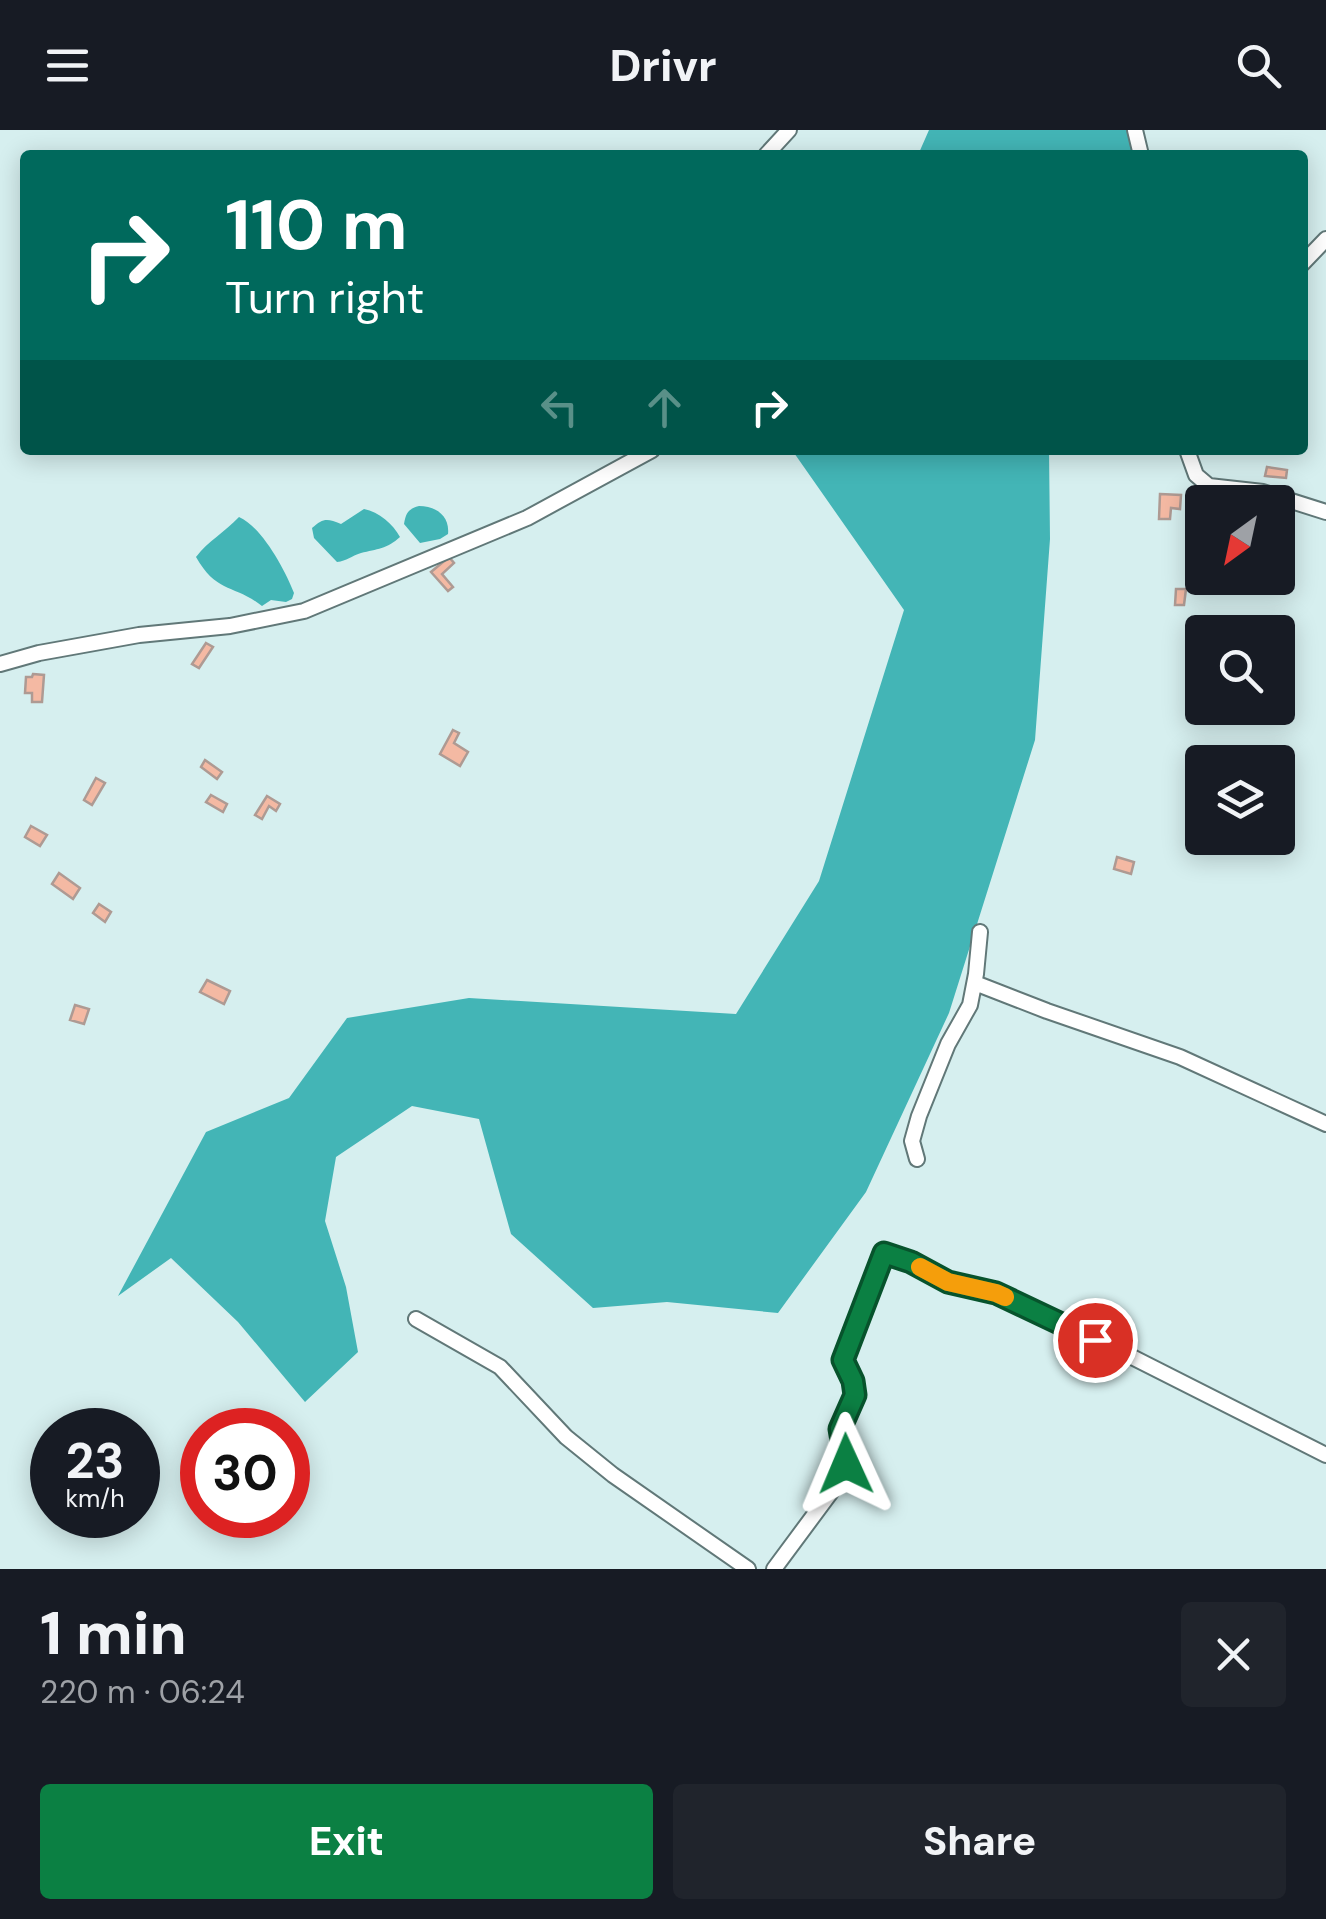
<!DOCTYPE html>
<meta charset="utf-8">
<style>
:root{--surface:#171b24;--page:#20242c;--text:#f1f3f6;--muted:#9ea1a6;--accent:#0b8043}
body{margin:0;font-family:"DM Sans",sans-serif;background:var(--page);color:var(--text);height:100vh;display:flex;flex-direction:column;font-size:38px;white-space:nowrap}
*{box-sizing:border-box;margin:0}
p{font-size:32px;color:var(--muted)}
.icon{flex:none;width:55px;height:55px;fill:none;stroke:currentColor;stroke-width:2;stroke-linecap:round;stroke-linejoin:round}
.map{position:relative;height:1439px;overflow:hidden}
.details{display:flex;flex-direction:column;background:var(--surface);flex:1}
.details>*{flex:none}
.banner{position:absolute;left:20px;top:20px;width:1288px;height:305px;border-radius:10px;box-shadow:0 5px 25px #0003;background:#00695c;color:#fff;overflow:hidden}
.needle{width:65px;rotate:213deg}
.buttons{position:absolute;left:1185px;top:355px;display:grid;gap:20px}
.buttons a{display:grid;place-items:center;width:110px;height:110px;border-radius:10px;background:var(--surface);box-shadow:0 5px 25px #0003;font-size:50px}
.speed{position:absolute;left:30px;top:1278px;display:flex;gap:20px;font-size:50px;font-weight:700;text-align:center}
.speed>*{display:grid;place-content:center;width:130px;height:130px;border-radius:50%;background:var(--surface);box-shadow:0 5px 25px #0003;line-height:1}
.speed small{font-size:25px;font-weight:400}
.speed .limit{border:15px solid #d22;background:#fff;color:#111}
.pin{position:absolute;display:grid;place-items:center;width:85px;height:85px;color:#fff;margin:-42px;border:5px solid #fff;border-radius:50%;box-shadow:0 2px 10px #0007}
.me{position:absolute;width:110px;margin:-55px;rotate:359deg;stroke-linejoin:round;filter:drop-shadow(0 0 8px #0008)}
.turn{display:flex;align-items:center;gap:35px;height:210px;padding:0 40px;font-size:45px}
.turn .icon{width:130px;height:130px;stroke-width:2.5}
.turn b{display:block;font-size:70px;line-height:85px}
.lanes{display:flex;align-items:center;height:95px;padding:0 40px;background:#0003;justify-content:center;gap:50px;direction:ltr}
.lanes .off{opacity:.35}
.round{display:grid;place-items:center;flex:none;width:105px;height:105px;border-radius:10px;background:var(--page)}
.head{display:flex;align-items:center;justify-content:space-between;height:170px;padding:0 40px}
h1{font-size:60px;font-weight:800;line-height:75px}
.action{display:flex;gap:20px;margin-top:auto;padding:20px 40px}
.action a{flex:1;height:115px;border-radius:10px;background:var(--accent);color:#fff;font-size:40px;font-weight:800;line-height:115px;text-align:center}
.action a+a{background:var(--page);color:var(--text)}
header{display:flex;justify-content:space-between;align-items:center;height:130px;padding:0 40px;background:var(--surface);font-size:45px;font-weight:800}
.map>svg:first-child{display:block}
.water{fill:#43b5b6}
.building{fill:#f4b9a3;stroke:#ae9a93;stroke-width:2.5}
.lines{fill:none;stroke-linecap:round;stroke-linejoin:round}
.minor-casing{stroke:#617878;stroke-width:18}
.minor{stroke:#fff;stroke-width:14}
.route-casing{stroke:#07532c;stroke-width:25}
.route{stroke:#0b8043;stroke-width:18}
.slow{stroke:#f59e0b;stroke-width:18}
</style>
<header><svg class="icon" aria-label="menu" viewBox="0 0 24 24"><path d="M4 6h16M4 12h16M4 18h16"/></svg>Drivr<svg class="icon" aria-label="search" viewBox="0 0 24 24"><circle cx="10" cy="10" r="6"/><path d="M15 15l6 6"/></svg></header>
<div class="map">
<svg width="1326" height="1439" viewBox="0 0 1326 1439">
<rect width="100%" height="100%" fill="#d6efef"/>
<path class="water" d="M929 0H1133L1138 25H918Z
M792 320H1049L1050 409 1035 610 949 883 866 1062 778 1183 667 1172 593 1178 511 1104 479 989 412 976 336 1027 325 1091 346 1157 358 1222 305 1272 238 1192 171 1128 118 1166 206 1002 289 968 347 888 469 868 736 884 819 751 904 480Z
M419 376C436 376 450 386 448 404L440 409 420 413 404 394C406 383 408 379 419 376Z
M364 379C379 382 393 394 400 407 387 419 377 419 361 423 351 426 347 431 337 432L314 408 312 398C323 388 327 388 341 394Z
M239 387C262 397 285 440 294 463L292 469 286 472 271 470 262 476C234 454 217 464 196 427 208 411 225 402 239 387Z"/>
<path class="building" d="M1267 337 1287 340 1286 348 1265 346Z
M1160 364 1181 365 1180 379 1171 378 1170 389H1159Z
M449 427 454 433 442 444 453 457 448 461 431 442Z
M1176 459H1186L1184 475H1175Z
M206 513 213 517 199 538 192 534Z
M33 544 44 545 42 572H32V563H25L26 547H32Z
M453 600 459 603 454 613 468 622 460 636 440 624Z
M205 630 222 642 217 649 201 637Z
M96 648 105 653 92 675 84 670Z
M211 665 227 674 223 682 206 672Z
M267 666 280 674 276 681 269 676 262 689 255 685Z
M31 696 47 705 40 716 25 707Z
M1117 727 1134 732 1131 744 1114 739Z
M59 743 80 758 73 769 52 754Z
M99 774 111 782 105 792 93 783Z
M207 850 230 861 224 874 200 862Z
M75 875 89 879 84 894 70 890Z"/>
<g class="lines">
<g class="minor-casing">
<path id="minor" d="M1135 0 1141 25
M766 25 789 0
M1302 134 1326 109
M1187 320 1196 345 1209 356 1263 362 1326 382
M0 534 39 523 139 505 230 496 304 481 527 388 652 320
M975 853 1047 881 1180 927 1326 994
M917 1029 912 1011 919 986 948 914 970 875 976 844 980 802
M416 1189 500 1237 566 1307 613 1345 748 1439
M774 1439 840 1350 847 1334 840 1299 855 1265 853 1251 843 1230 884 1123 911 1132 948 1153 996 1163 1128 1225 1326 1325"/>
</g>
<use href="#minor" class="minor"/>
</g>
<g class="lines">
<g class="route-casing">
<path id="route" d="M846 1334 840 1299 855 1265 853 1251 843 1230 884 1123 911 1132 948 1152 996 1163 1095 1210"/>
</g>
<use href="#route" class="route"/>
<path class="slow" d="M920 1137 948 1152 996 1163 1005 1167"/>
</g>
</svg>
<div class="buttons">
<a><svg class="needle" viewBox="-14 -14 28 28"><path d="M0-13l5 13h-10z" fill="#e53935"/><path d="M0 13l5-13h-10z" fill="#9ea1a6"/></svg></a>
<a><svg class="icon" aria-label="search" viewBox="0 0 24 24"><circle cx="10" cy="10" r="6"/><path d="M15 15l6 6"/></svg></a>
<a><svg class="icon" aria-label="layers" viewBox="0 0 24 24"><path d="M12 4l9 5-9 5-9-5zM3 14l9 5 9-5"/></svg></a>
</div>
<div class="speed"><div>23<small>km/h</small></div><div class="limit">30</div></div>
<div class="pin" style="left:1095px;top:1210px;background:#d93025"><svg class="icon" aria-label="arrive" viewBox="0 0 24 24"><path d="M6 21V4h12l-3 4 3 4H6"/></svg></div>
<svg class="me" style="left:846px;top:1334px" viewBox="-20 -20 40 40"><path d="M0-17L14 15 0 8-14 15z" fill="#0b8043" stroke="#fff" stroke-width="4"/></svg>
<div class="banner">
<div class="turn"><svg class="icon" aria-label="right" viewBox="0 0 24 24"><path d="M7 20v-9h11M14 6l5 5-5 5"/></svg><div><b>110 m</b>Turn right</div></div>
<div class="lanes"><svg class="icon off" aria-label="left" viewBox="0 0 24 24"><path d="M17 20v-9H6M10 6l-5 5 5 5"/></svg><svg class="icon off" aria-label="ahead" viewBox="0 0 24 24"><path d="M12 20V5M6 11l6-6 6 6"/></svg><svg class="icon" aria-label="right" viewBox="0 0 24 24"><path d="M7 20v-9h11M14 6l5 5-5 5"/></svg></div>
</div>
</div>
<section class="details">
<div class="head"><div><h1>1 min</h1><p>220 m · 06:24</p></div><a class="round"><svg class="icon" aria-label="close" viewBox="0 0 24 24"><path d="M6 6l12 12M18 6L6 18"/></svg></a></div>
<div class="action"><a>Exit</a><a>Share</a></div>
</section>
